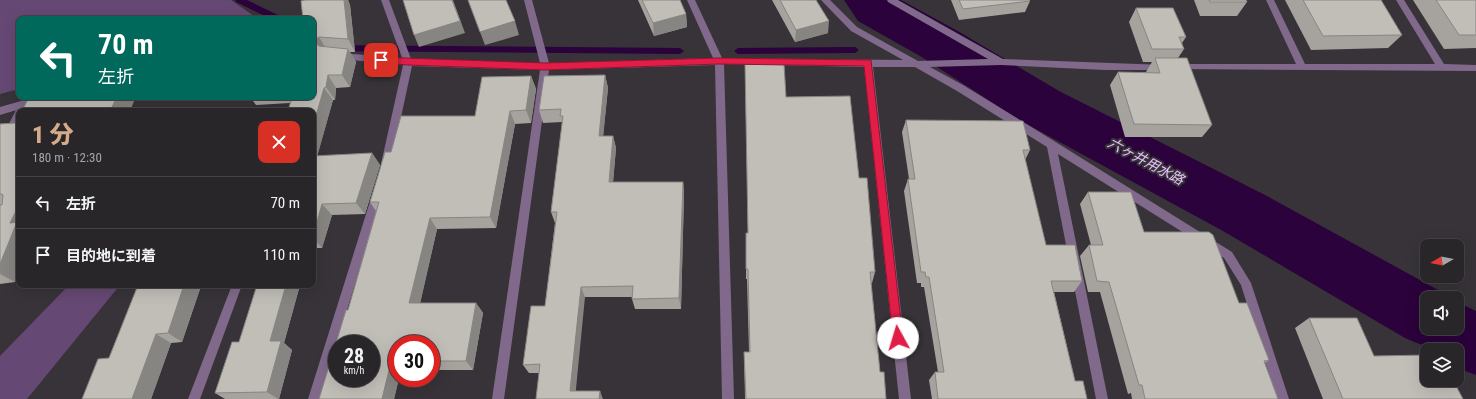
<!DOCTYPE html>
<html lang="ja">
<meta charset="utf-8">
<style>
:root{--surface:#29262a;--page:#353236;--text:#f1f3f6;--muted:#a5a5a8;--line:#454347;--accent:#d6ab8b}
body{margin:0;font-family:"Roboto Condensed","Noto Sans JP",sans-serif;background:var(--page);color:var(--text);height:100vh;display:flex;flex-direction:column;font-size:15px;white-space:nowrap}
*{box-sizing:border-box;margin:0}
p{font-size:13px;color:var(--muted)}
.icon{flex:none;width:22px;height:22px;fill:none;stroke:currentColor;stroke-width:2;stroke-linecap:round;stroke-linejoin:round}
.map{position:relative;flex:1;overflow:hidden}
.sheet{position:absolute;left:16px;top:108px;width:300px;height:180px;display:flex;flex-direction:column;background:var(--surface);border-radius:8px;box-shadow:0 4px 16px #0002,0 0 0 1px var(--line)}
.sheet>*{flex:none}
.hud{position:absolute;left:16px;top:16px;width:300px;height:84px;border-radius:8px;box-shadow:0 4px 16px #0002,0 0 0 1px var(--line);background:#00695c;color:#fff;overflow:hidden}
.needle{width:26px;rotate:261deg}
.controls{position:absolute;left:1420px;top:239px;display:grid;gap:8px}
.controls a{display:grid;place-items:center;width:44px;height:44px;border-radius:8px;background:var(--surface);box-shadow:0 4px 16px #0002,0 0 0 1px var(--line);font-size:20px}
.speed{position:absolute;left:328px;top:335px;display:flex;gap:8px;font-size:20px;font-weight:700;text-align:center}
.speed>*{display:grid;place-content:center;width:52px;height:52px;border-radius:50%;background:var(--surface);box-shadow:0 4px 16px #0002,0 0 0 1px var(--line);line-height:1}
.speed small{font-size:10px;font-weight:400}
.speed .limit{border:6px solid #d22;background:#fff;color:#111}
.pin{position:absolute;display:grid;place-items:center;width:34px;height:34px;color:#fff;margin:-17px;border-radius:8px;box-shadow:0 2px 6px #0006}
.me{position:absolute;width:44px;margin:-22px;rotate:354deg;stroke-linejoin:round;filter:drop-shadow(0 0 3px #0008)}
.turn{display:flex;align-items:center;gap:14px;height:84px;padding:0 16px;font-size:18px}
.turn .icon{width:52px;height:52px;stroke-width:2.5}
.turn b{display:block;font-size:28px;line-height:34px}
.round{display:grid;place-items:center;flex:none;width:42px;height:42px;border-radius:8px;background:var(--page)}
.headline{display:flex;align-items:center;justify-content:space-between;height:68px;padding:0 16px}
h1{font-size:24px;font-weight:800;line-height:30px;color:var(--accent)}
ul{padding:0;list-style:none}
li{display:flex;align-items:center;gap:12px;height:52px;padding:0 16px;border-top:1px solid var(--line)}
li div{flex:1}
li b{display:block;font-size:15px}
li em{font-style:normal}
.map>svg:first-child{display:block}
.green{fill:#664874}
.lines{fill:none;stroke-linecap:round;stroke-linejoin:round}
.stream{fill:#2b023b;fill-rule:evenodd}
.river{fill:#2b023b;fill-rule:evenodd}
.minor{fill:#80698b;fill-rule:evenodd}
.wall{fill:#a6a39e}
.shaded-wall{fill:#878581}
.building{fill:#c1beb8;stroke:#878581;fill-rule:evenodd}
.route{fill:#e11d48;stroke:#92132f}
.labels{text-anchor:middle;stroke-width:4;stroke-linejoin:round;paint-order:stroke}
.water-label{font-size:14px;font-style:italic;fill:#eac0ff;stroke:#373338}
</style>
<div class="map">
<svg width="1476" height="399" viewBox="0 0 1476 399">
<rect width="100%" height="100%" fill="#373338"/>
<path class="green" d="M0 0H231L258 19H19V89L0 94Z
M69 285H120L27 399H0V356Z"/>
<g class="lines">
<path class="stream" d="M235 0H247L282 17 283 19H271L236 2Z
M313 45 680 48 684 51 680 54 313 51Z
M855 47 859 50 855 53 738 54 734 51 738 48Z"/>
<path class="river" d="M844 0H901L956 30 1059 91 1265 195 1449 296 1450 298H1427V328H1457V302L1476 311V375L1457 368V350L1427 351 1422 345 1405 338 1223 231 1021 121 920 56 858 21Z"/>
<path class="minor" d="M381 0H389L411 59 540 63 524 0H532L549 63 713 58 687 0H695L722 58 903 60 851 31 821 0H830L857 27 918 61 988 59 888 2 887 0H898L1003 59 1165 65 1166 67 1162 70H1105L1001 65 930 67 963 85 1054 141 1232 252 1251 283 1289 399H1277L1241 285 1224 258 1058 154 1108 399H1096L1047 147 957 91 915 67H873L911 399H899L864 67 724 64 734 399H722L715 65 549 70 504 399H492L540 70 412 66 391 164 389 167H383L381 164 403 65 341 59 337 56 341 53 402 58Z
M1266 0H1274L1305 64H1435L1396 0H1404L1444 64 1476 65V71L1175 69 1174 67 1178 64H1296Z
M35 97H52L50 100 0 115V107Z
M19 109 23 111H19V122L3 154 0 155V141L16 110Z
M377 191 381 192 382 195 320 399H308L372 195 373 192Z
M232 285H242L200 399H188Z"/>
</g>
<path class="wall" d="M305 0H348L350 5 355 52H350L356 62 350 87 336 88 335 100H333L317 156 372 153 380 165 365 214 332 215 322 248H313V111L290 103 256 105 250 97H313Z
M638 0H680L686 14 687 27 654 36Z
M772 0H816L828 33 795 42Z
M951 0H1029L1030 1 1025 12 959 20Z
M1194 0H1246L1247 2 1237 16H1200Z
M1285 0H1381L1402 35 1388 48 1311 50Z
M1413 0H1476V48L1444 49Z
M1136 8 1186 37 1182 43 1184 49 1178 58 1212 125 1202 137H1125L1110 85 1118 72H1147H1146L1152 62H1143L1129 22Z
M745 64 786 97 859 178 875 272 872 283H871L880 372 886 399H745L744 352H749L747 279H746V233H748Z
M605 75 608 88 603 136H613L616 148 613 182H683L684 194 681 309H635L632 299V297H585L536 399 539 373H529L523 365 545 306 555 223 551 212 562 123V122L543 123 539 110Z
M531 76 536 89 531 123 515 124 496 228 437 229 420 303H476L483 313 473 370H431V344H397V378H399L394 399 348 310 376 211 370 202 391 152 475 116Z
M19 117V272L15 282 0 284V124L16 123Z
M906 120 1030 150 1025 160 1046 245 1082 281 1074 292H1054L1075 381 1087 399H932L929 380 935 372H938L924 287H921V283H917L904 191 908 179H909L902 132Z
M1088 192 1144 232 1239 303 1269 360 1265 363 1278 399H1132L1131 393 1128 394 1100 292H1088L1080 256 1089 245H1091L1080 204Z
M138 285H195L200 289 182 342 171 343 151 399 109 358Z
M257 285H300L284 343 292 350 279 399H225L215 393 239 342Z
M1309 318 1374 356 1463 399H1323L1295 328Z"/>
<path class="shaded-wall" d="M344 0H348L350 5 355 52 348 39Z
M452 0H453L465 33 419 47 414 35Z
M686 14 687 27 654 36 653 23Z
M515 21 519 35 485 45 480 32Z
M829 21 828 33 795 42 796 30Z
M319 37 327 50 322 54 313 41Z
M348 49 356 62 350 87 342 75Z
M328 75 336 88 335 100 326 87Z
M605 75 608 88 602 148 599 136Z
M531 76 536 89 531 123 526 110Z
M324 88 333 100 314 168 313 167V126Z
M117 97H133L135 99 130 111H110Z
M510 111 515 124 496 228 490 217Z
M613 136 616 148 612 194 609 182Z
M372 153 380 165 365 214 356 203Z
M683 182 684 194 681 309 679 298Z
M322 204 332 215 322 248 313 238V236Z
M19 205V272L15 282 0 274V264L10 223Z
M430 218 437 229 418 313 409 303Z
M184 285H195L200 289 182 342 168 333Z
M286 285H300L284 343 292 350 279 399H278L267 392 270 341Z
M581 287 585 297 575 399 570 391Z
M476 303 483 313 473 370 466 361Z
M156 334 171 343 151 399H132Z
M391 362 397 368V378H399L394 399H382Z
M600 391 603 399H599Z"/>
<path class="building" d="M305 0H344L348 39 319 37 313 41 319 46 348 49 342 75H328L326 87 324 88 313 126V111H288L292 97H313V19H303L301 1Z
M403 0H452L460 21 414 35Z
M468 0H506L515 21 480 32Z
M642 0H680L686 14 653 23Z
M780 0H816L829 21 796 30Z
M959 0H1029L1030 1 963 9Z
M1209 0H1246L1247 2H1210Z
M1303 0H1381L1402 35 1323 36Z
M1436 0H1476V35H1459Z
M1136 8H1173L1186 37H1179L1184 49H1152Z
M1155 58H1187L1212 125 1134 124 1118 72 1160 73Z
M745 64H784L786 97 850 96 859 178H867L875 272H870L880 372H884L886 399H746L744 352H750L748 269H746V233H748Z
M605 75 599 136H613L609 182H683L679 298 632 299 633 286 581 287 570 391H600L599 399H536L540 364 523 365 531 306H545L557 212H551L563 116H560L561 109 539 110 544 76Z
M531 76 526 110 510 111 490 217 430 218 409 303H476L466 361H431V344H397V362H391L382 399H319L346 310H348L379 202H370L385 152H391L401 116H475L482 77ZM337 344H371V378H337Z
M29 97H117L110 111H22Z
M19 117V205L10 223 17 222 0 264V205H2L3 195 2 194H0V124L16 123Z
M906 120 1023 121 1030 150H1023L1046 245H1075L1082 281H1051L1075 381H1083L1087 399H938L935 372H944L929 277H926L925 272H921L908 179H915Z
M372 153 356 203 322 204 313 236V156Z
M1088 192H1131L1144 232H1209L1213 235 1239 303H1247L1269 360 1264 361 1278 399H1145L1142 385H1139L1109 282 1097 281 1089 245H1103Z
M138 285H184L168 333 156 334 132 399H82L98 359 109 358Z
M257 285H286L270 341H281L267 392 215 393 232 342H239Z
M1309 318H1357L1374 356 1427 355V380H1453L1463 399H1343Z"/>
<path class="route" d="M378 57 545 63 719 58 871 60 903 338 902 341 898 343 895 341 893 338 864 66 719 64 545 70 408 65 381 63 377 60Z"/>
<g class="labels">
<g class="water-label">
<text transform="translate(1146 161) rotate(28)" y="5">六ヶ井用水路</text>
</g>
</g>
</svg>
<div class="controls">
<a><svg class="needle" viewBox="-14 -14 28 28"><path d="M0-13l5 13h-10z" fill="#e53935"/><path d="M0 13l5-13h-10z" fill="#a5a5a8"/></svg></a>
<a><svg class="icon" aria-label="sound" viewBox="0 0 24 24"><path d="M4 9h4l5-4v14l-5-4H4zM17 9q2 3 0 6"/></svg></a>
<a><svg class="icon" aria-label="layers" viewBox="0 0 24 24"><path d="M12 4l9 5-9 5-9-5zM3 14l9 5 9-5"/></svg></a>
</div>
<div class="speed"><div>28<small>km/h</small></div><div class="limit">30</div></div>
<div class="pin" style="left:381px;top:60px;background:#d93025"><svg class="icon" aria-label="arrive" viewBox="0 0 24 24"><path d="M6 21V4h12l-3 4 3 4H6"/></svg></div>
<svg class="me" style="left:898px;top:338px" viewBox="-20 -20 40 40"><circle r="19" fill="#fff"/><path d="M0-13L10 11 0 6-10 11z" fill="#e11d48"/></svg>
<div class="hud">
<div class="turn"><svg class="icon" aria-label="left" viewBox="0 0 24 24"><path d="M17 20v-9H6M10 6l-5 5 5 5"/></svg><div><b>70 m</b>左折</div></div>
</div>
<section class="sheet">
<div class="headline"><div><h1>1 分</h1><p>180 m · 12:30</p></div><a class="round" style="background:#d93025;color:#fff"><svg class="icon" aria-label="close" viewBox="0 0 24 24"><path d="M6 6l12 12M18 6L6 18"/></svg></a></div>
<ul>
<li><svg class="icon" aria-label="left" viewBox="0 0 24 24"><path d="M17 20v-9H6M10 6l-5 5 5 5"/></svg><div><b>左折</b></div><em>70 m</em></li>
<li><svg class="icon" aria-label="arrive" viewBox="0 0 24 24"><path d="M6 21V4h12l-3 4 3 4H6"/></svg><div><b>目的地に到着</b></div><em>110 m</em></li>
</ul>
</section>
</div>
